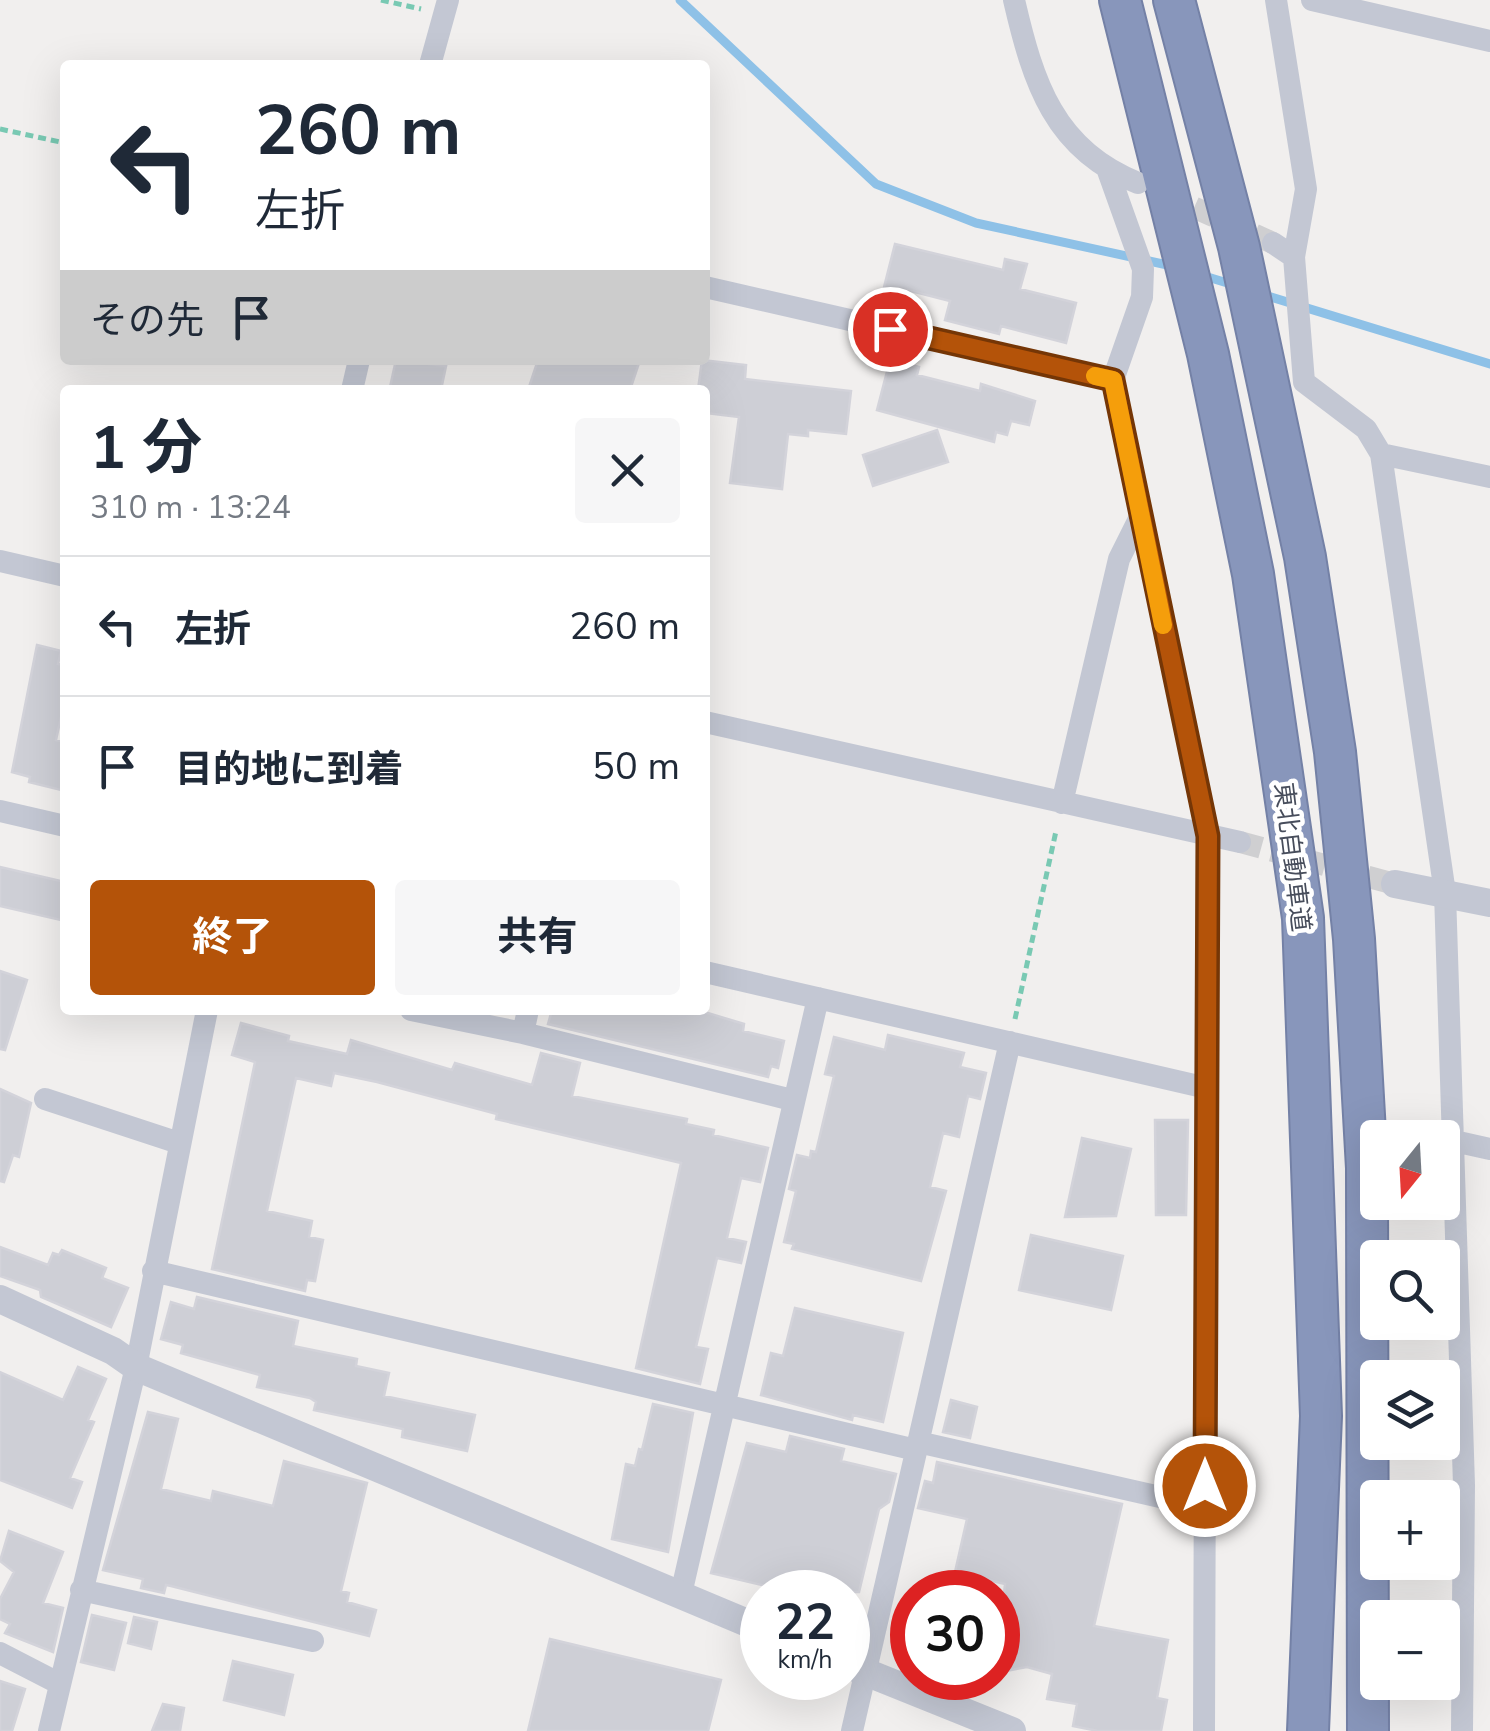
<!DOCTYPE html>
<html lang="ja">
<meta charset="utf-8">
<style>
:root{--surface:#fff;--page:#f6f6f7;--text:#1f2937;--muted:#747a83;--line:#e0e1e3;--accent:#b45309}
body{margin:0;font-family:"Nunito Sans","Noto Sans JP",sans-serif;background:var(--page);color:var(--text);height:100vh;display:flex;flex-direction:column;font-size:38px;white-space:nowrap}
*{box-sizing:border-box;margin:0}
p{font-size:32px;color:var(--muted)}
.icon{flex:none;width:55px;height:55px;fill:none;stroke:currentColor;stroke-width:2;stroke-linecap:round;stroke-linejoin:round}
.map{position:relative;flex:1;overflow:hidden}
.sheet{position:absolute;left:60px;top:385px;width:650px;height:630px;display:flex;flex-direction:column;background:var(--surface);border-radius:10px;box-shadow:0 10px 40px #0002}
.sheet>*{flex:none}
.banner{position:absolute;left:60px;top:60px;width:650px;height:305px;border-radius:10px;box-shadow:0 10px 40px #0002;background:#fff;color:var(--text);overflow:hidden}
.needle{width:65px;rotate:198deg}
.buttons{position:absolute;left:1360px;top:1120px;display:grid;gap:20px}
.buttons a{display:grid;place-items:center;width:100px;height:100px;border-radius:10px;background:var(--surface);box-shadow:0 10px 40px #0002;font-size:50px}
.speed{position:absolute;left:740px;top:1570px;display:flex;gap:20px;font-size:50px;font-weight:700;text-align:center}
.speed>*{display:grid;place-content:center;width:130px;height:130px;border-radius:50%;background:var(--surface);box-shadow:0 10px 40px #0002;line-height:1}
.speed small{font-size:25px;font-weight:400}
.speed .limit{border:15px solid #d22;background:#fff;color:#111}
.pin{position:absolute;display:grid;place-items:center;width:85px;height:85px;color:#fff;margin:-42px;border:5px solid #fff;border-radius:50%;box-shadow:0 2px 10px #0007}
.me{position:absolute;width:110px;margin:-55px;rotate:0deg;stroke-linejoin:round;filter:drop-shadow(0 0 8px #0008)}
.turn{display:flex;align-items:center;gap:35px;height:210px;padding:0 30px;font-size:45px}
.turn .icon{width:130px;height:130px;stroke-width:2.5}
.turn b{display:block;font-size:70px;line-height:85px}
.then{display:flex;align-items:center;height:95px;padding:0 30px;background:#0003;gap:20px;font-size:38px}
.round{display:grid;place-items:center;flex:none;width:105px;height:105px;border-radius:10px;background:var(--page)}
.head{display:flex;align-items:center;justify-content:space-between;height:170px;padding:0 30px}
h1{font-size:60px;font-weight:700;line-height:75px}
.primary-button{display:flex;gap:20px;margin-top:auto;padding:20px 30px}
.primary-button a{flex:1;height:115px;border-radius:10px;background:var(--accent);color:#fff;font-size:40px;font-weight:700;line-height:115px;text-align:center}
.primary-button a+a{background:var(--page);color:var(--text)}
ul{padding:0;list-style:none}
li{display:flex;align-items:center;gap:30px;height:140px;padding:0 30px;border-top:2px solid var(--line)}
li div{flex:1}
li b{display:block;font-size:38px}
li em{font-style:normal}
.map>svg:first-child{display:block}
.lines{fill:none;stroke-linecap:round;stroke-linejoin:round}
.stream{stroke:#8ec1e7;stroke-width:9}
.building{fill:#cecfd6;stroke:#d3d3da;stroke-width:2.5}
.minor-tunnel{stroke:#cfcfd1;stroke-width:22;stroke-dasharray:22 11;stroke-linecap:butt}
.motorway-casing{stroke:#7481a6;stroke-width:44}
.path{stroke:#79c9b3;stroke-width:5;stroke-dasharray:8 5;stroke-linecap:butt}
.minor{stroke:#c3c7d3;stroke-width:22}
.tertiary{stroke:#c3c7d3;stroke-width:28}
.motorway{stroke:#8896bb;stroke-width:40}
.route-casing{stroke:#753606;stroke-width:25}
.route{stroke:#b45309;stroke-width:18}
.slow{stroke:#f59e0b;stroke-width:18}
.labels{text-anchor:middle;stroke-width:9;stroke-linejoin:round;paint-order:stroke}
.street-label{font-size:25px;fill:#474d5b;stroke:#fff}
</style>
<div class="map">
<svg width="1490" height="1731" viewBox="0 0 1490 1731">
<rect width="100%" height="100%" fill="#f1efee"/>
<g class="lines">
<path class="stream" d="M680 0 876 184 976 223 1172 266
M1201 275 1234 285
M1258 293 1490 364"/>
</g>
<path class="building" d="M895 244 1003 270 1005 259 1027 264 1020 289 1076 303 1066 343 1001 326 999 334 945 320 950 301 907 290 904 301 882 295Z
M396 360 446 366 441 390 390 387Z
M538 360H640L630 390H528Z
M702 360 746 365 745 379 851 391 846 434 808 430V436L788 434 782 489 730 483 739 417 705 413V390H698Z
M890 360 919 367 917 375 980 391 981 384 1035 401 1029 425 1011 421 1007 435 996 432 994 442 877 410Z
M937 430 948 462 873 486 863 455Z
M37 645 61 651 58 664 65 665V699L56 740 65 742V791L29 782 30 777 12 772Z
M0 867 65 882V921L0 906Z
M0 971 27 980 5 1050 0 1049Z
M552 1010H698L744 1024 743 1031 784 1041 778 1068 771 1066 768 1077 548 1024Z
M241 1023 289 1036 288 1041 347 1054 351 1040 452 1070 455 1063 532 1085 541 1053 580 1063 572 1096 687 1119 686 1124 714 1130 713 1135 768 1148 760 1182 741 1178 727 1238 746 1242 741 1263 717 1258 696 1347 708 1349 700 1384 636 1368 681 1163 496 1119 497 1114 377 1082 334 1073 331 1086 296 1078 267 1211 312 1221 309 1237 323 1240 315 1281 307 1280 305 1291 212 1269 255 1062 232 1055Z
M888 1035 964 1053 960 1067 986 1073 980 1099 968 1096 959 1137 943 1133 930 1187 946 1191 921 1281 792 1249 794 1244 784 1242 796 1191 789 1189 797 1155 810 1158 811 1151 816 1152 834 1076 825 1074 834 1037 885 1050Z
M0 1089 31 1103 19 1157 13 1155 4 1182 0 1181Z
M1155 1120H1188L1186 1215H1156Z
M1082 1138 1131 1149 1116 1216 1065 1217Z
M1031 1235 1123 1256 1111 1310 1019 1290Z
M0 1247 48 1265 53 1253 59 1255 62 1250 106 1268 102 1278 128 1288 111 1327 41 1297 40 1290 0 1276Z
M197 1297 298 1321 293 1346 357 1359 356 1366 389 1373 384 1396 475 1415 467 1451 402 1437 403 1429 314 1410 316 1402 310 1398 257 1387 260 1375 181 1353 183 1345 161 1339 171 1302 194 1309Z
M795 1308 903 1333 883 1422 853 1415 852 1420 761 1395 771 1353 783 1356Z
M78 1367 106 1379 88 1420 94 1422 70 1478 82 1482 72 1508 0 1480V1372L63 1400Z
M951 1400 977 1407 970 1438 943 1432Z
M653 1404 693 1413 668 1552 612 1539 626 1464 635 1466 639 1449 642 1450Z
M148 1412 178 1419 161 1489 211 1501 213 1491 273 1506 284 1461 367 1483 341 1591 349 1593 347 1602 376 1610 369 1636 171 1586 166 1585 164 1593 141 1588 143 1579 103 1570Z
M790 1436 844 1449 841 1461 896 1474 889 1502 879 1509 859 1592H765L766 1586 711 1573 747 1443 786 1452Z
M937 1462 1122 1504 1094 1626 1168 1640 1157 1698 1167 1700 1161 1731H1098L1073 1726 1077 1704 1047 1699 1052 1674 1027 1667 1006 1671 1004 1655 998 1654 1005 1584 955 1572 967 1519 918 1508 925 1481 933 1483Z
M9 1531 63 1552 43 1603 63 1608 53 1652 5 1633 10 1624 0 1619V1599L14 1572 0 1561Z
M92 1615 126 1623 114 1670 81 1662Z
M134 1617 157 1622 151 1649 128 1643Z
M550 1639 721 1680 708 1731H528Z
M233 1661 293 1675 284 1715 224 1700Z
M0 1681 25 1689 12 1731H0Z
M163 1704 184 1708 180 1731H152Z"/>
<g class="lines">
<path class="minor-tunnel" d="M1164 194 1273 243
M1240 842 1395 884"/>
<g class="motorway-casing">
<path id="motorway" d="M1120 0 1208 354 1253 574 1303 918 1321 1416 1308 1731
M1174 0 1239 247 1305 557 1335 752 1354 939 1367 1168 1368 1731"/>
</g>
<path class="path" d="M381 0 421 9
M0 129 65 143
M1015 1019 1056 831"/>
<path class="minor" d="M1014 0C1033 82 1054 150 1138 183
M1312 0 1490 41
M430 65 448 0
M1108 171 1143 269 1142 297 1113 380 1207 836 1204 1731
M1273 243 1294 257 1306 189 1276 0
M1294 257 1304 382 1366 429 1381 454 1445 893 1464 1485 1462 1731
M705 287 1113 380
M352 390 359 360
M1381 454 1490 477
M0 561 65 576
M705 722 1240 842
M1062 803 1119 559 1140 517
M0 811 65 826
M705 972 1207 1088
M411 1010 523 1033
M528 1010 523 1033 792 1100
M45 1099 179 1143
M1454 1141 1490 1149
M153 1271 916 1450
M918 1442 1204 1507
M81 1590 313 1641
M681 1594 818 998
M0 1653 60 1684
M49 1731 136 1367 207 1010
M852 1731 1010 1042"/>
<path class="tertiary" d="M1395 884 1490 903
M0 1299 113 1351 136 1367 762 1629
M848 1665 1012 1731"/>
<use href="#motorway" class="motorway"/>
</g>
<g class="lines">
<g class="route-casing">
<path id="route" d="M890 329 1113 380 1208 836 1205 1486"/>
</g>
<use href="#route" class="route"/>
<path class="slow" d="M1095 376 1113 380 1163 625"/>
</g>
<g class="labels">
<g class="street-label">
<text transform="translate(1293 857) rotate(83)" y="9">東北自動車道</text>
</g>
</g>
</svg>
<div class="buttons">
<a><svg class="needle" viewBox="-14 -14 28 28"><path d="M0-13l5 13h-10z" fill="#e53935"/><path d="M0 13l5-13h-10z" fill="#747a83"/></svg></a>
<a><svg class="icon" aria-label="search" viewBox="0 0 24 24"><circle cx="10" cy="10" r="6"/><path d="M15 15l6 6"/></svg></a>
<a><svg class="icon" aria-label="layers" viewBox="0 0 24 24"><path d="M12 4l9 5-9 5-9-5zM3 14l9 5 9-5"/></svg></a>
<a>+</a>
<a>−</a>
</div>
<div class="speed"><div>22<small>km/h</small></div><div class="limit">30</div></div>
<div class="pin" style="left:890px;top:329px;background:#d93025"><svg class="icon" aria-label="arrive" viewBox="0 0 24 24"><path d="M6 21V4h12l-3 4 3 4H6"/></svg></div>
<svg class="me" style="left:1205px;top:1486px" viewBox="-20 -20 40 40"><circle r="17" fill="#b45309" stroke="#fff" stroke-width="3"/><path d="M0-11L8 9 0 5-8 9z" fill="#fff"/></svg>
<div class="banner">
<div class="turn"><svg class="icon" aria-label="left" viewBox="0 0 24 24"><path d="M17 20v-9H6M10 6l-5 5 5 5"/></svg><div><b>260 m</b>左折</div></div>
<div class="then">その先<svg class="icon" aria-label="arrive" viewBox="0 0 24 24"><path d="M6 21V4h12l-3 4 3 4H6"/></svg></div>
</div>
<section class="sheet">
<div class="head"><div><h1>1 分</h1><p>310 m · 13:24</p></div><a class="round"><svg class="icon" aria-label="close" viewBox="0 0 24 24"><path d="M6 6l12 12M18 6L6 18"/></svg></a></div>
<ul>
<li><svg class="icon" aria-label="left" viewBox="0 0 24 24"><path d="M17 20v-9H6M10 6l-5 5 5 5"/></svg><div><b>左折</b></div><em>260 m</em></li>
<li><svg class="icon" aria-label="arrive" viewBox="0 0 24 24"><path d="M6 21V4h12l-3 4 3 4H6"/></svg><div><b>目的地に到着</b></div><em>50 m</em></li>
</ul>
<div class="primary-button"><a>終了</a><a>共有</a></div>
</section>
</div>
